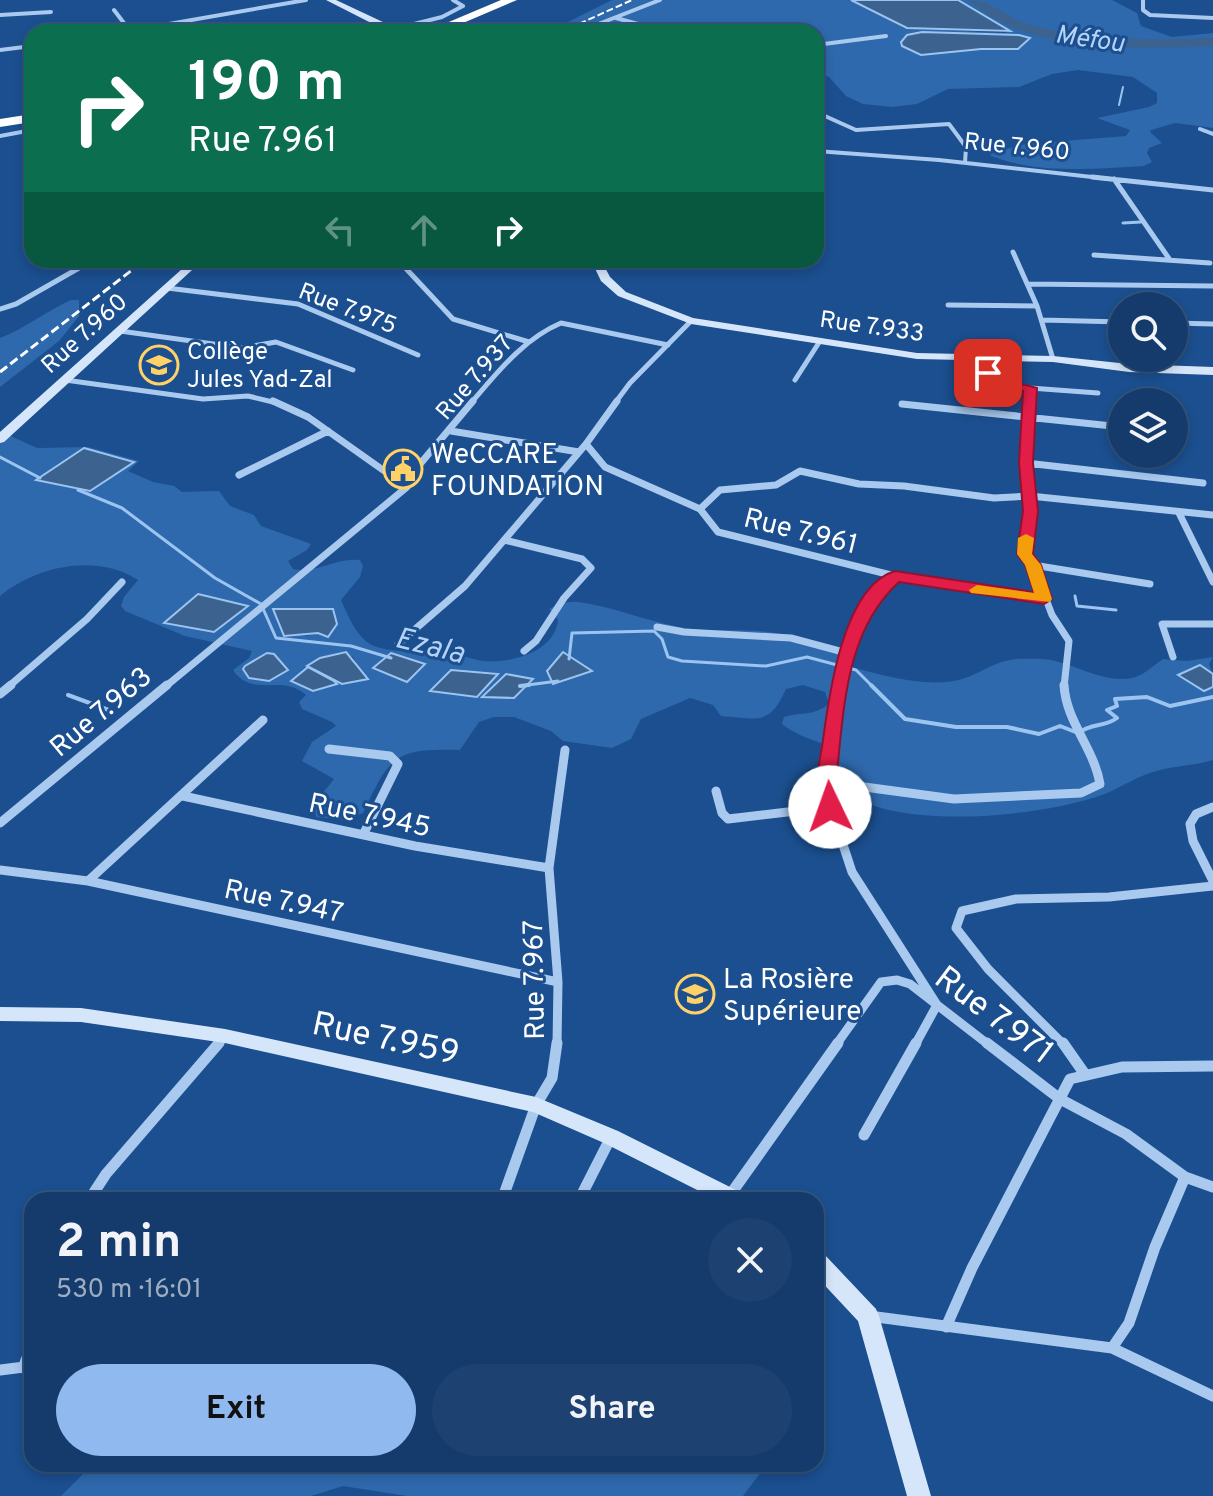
<!DOCTYPE html>
<meta charset="utf-8">
<style>
:root{--surface:#143b6b;--page:#1d4271;--text:#f1f3f6;--muted:#9dadc1;--line:#33557e;--accent:#90b9f0}
body{margin:0;font-family:Overpass,sans-serif;background:var(--page);color:var(--text);height:100vh;display:flex;flex-direction:column;font-size:30px;white-space:nowrap}
*{box-sizing:border-box;margin:0}
p{font-size:26px;color:var(--muted)}
.icon{flex:none;width:44px;height:44px;fill:none;stroke:currentColor;stroke-width:2;stroke-linecap:round;stroke-linejoin:round}
.map{position:relative;flex:1;overflow:hidden}
.side{position:absolute;left:24px;top:1192px;width:800px;height:280px;display:flex;flex-direction:column;background:var(--surface);border-radius:24px;box-shadow:0 4px 12px #0003,0 0 0 2px var(--line)}
.side>*{flex:none}
.guide{position:absolute;left:24px;top:24px;width:800px;height:244px;border-radius:24px;box-shadow:0 4px 12px #0003,0 0 0 2px var(--line);background:#0b6e4f;color:#fff;overflow:hidden}
.buttons{position:absolute;left:1108px;top:292px;display:grid;gap:16px}
.buttons a{display:grid;place-items:center;width:80px;height:80px;border-radius:50%;background:var(--surface);box-shadow:0 4px 12px #0003,0 0 0 2px var(--line);font-size:40px}
.pin{position:absolute;display:grid;place-items:center;width:68px;height:68px;color:#fff;margin:-34px;border-radius:16px;box-shadow:0 4px 12px #0006}
.me{position:absolute;width:88px;margin:-44px;rotate:357deg;stroke-linejoin:round;filter:drop-shadow(0 0 6px #0008)}
.turn{display:flex;align-items:center;gap:28px;height:168px;padding:0 32px;font-size:36px}
.turn .icon{width:104px;height:104px;stroke-width:2.5}
.turn b{display:block;font-size:56px;line-height:68px}
.lanes{display:flex;align-items:center;height:76px;padding:0 32px;background:#0003;justify-content:center;gap:40px;direction:ltr}
.lanes .off{opacity:.35}
.round{display:grid;place-items:center;flex:none;width:84px;height:84px;border-radius:42px;background:var(--page)}
.headline{display:flex;align-items:center;justify-content:space-between;height:136px;padding:0 32px}
h1{font-size:48px;font-weight:700;line-height:60px}
.button{display:flex;gap:16px;margin-top:auto;padding:16px 32px}
.button a{flex:1;height:92px;border-radius:48px;background:var(--accent);color:#111;font-size:32px;font-weight:700;line-height:92px;text-align:center}
.button a+a{background:var(--page);color:var(--text)}
.map>svg:first-child{display:block}
.green{fill:#2e69ad;fill-rule:evenodd}
.water{fill:#3c6290;stroke:#9cc4f0;stroke-width:2}
.lines{fill:none;stroke-linecap:round;stroke-linejoin:round}
.stream-far2{stroke:#9cc4f0;stroke-width:2}
.stream-far1{stroke:#9cc4f0;stroke-width:3}
.stream{stroke:#9cc4f0;stroke-width:4}
.river{fill:#3c6290;fill-rule:evenodd}
.street-far4{stroke:#a9c9ee;stroke-width:4}
.street-far3{stroke:#a9c9ee;stroke-width:5}
.street-far2{stroke:#a9c9ee;stroke-width:7}
.street-far1{stroke:#a9c9ee;stroke-width:9}
.street{stroke:#a9c9ee;stroke-width:11}
.secondary{fill:#d6e6fa;fill-rule:evenodd}
.highway{fill:#fff;fill-rule:evenodd}
.rail-far1{stroke:#fff;stroke-width:2;stroke-dasharray:7 3;stroke-linecap:butt}
.rail{stroke:#fff;stroke-width:3;stroke-dasharray:9 4;stroke-linecap:butt}
.route{fill:#e11d48;stroke:#92132f;stroke-width:2}
.slow{fill:#f59e0b}
.labels{text-anchor:middle;stroke-width:6;stroke-linejoin:round;paint-order:stroke}
.far-street-label{font-size:24px;fill:#fff;stroke:#1b4f8f}
.far-poi-label{font-size:24px;fill:#fff;stroke:#1b4f8f;text-anchor:start}
.far-water-label{font-size:26px;font-style:italic;fill:#b5d3f5;stroke:#1b4f8f}
.poi-label{font-size:28px;fill:#fff;stroke:#1b4f8f;text-anchor:start}
.street-label{font-size:28px;fill:#fff;stroke:#1b4f8f}
.water-label{font-size:30px;font-style:italic;fill:#b5d3f5;stroke:#1b4f8f}
.near-street-label{font-size:34px;fill:#fff;stroke:#1b4f8f}
</style>
<div class="map">
<svg width="1213" height="1496" viewBox="0 0 1213 1496">
<rect width="100%" height="100%" fill="#1b4f8f"/>
<path class="green" d="M612 0H851L905 28 1005 33 1010 31 958 0H1112L1137 13 1141 26 1172 37 1213 33V128L1175 123 1151 130 1150 132 1162 143 1149 148 1147 153 1152 162 1144 166C1094 169 1038 174 991 156L990 153 1026 144 1126 136 1130 130 1097 118 1149 107 1157 103V93L1133 77 1078 70 1052 74 1019 87 948 89 917 104 892 107 863 104 846 96 829 77 816 72V32H548ZM930 32 1019 35 1030 38 1018 49H981L921 55 901 42 914 33Z
M71 300H79V316L59 341 0 387V338C26 328 46 311 71 300Z
M0 431 37 448 88 447 139 461 128 471 153 482 174 486 182 492 219 491 230 506 254 515 261 526 311 544 307 550 288 561 293 569C316 574 336 557 360 560L363 566 360 577 341 600C347 613 354 632 367 642 385 655 420 650 441 651 455 652 469 659 483 661 510 664 555 652 558 620L549 609C558 604 568 601 578 602 615 607 648 622 685 628 710 632 734 629 758 631 788 633 814 642 841 652L842 661 848 666C881 675 929 689 962 679 982 673 996 660 1018 659 1030 659 1044 658 1055 661 1080 667 1106 683 1132 678 1143 676 1154 665 1163 659L1187 661 1213 657 1209 664 1213 674 1200 665 1205 691 1213 687V760C1193 766 1172 766 1153 772 1133 778 1116 791 1096 797 1034 817 898 831 843 791 833 784 829 770 823 760L827 745C814 741 792 733 782 724L784 717C804 711 811 717 829 704L825 692 803 685 786 689C769 726 759 719 721 716L713 705 690 698 641 719 631 739 612 748 563 741 551 731 514 717H494L479 722 460 750C396 748 390 755 363 813L344 820 316 817 314 804 334 779 302 761 312 742 336 726 332 722 302 709 299 702 306 695C283 673 252 699 233 670L249 658 252 651 185 636 125 611 121 606 124 597 138 580C96 553 37 566 0 596ZM274 609H333L331 630 327 637 318 633 306 636ZM342 652 353 657 365 680 342 684 308 666 320 658ZM275 658 288 670 269 681 249 678 244 668Z
M93 1464H764V1468L743 1496H407L343 1486 311 1496H61Z"/>
<path class="water" d="M851 0H958L1010 31 907 28Z
M922 32 1019 35 1030 38 1018 49H981L921 55 902 46 901 42 907 35Z
M84 448 134 462 90 491 36 480Z
M198 594 248 606 214 632 164 623Z
M273 609H333L337 624 328 637 318 633 284 636Z
M346 652 368 679 342 684 307 666 320 658Z
M563 652 592 671 553 684 547 671Z
M267 653 274 654 288 670 269 681 249 678 243 669 245 666Z
M391 653 425 664 407 682 373 668Z
M1200 665 1213 674V687L1204 691 1178 675Z
M308 667 334 681 337 684 313 691 291 681Z
M451 670 498 674 477 697 430 691Z
M506 674 533 679 514 698 482 697Z"/>
<g class="lines">
<path class="stream-far2" d="M1119 105 1123 87"/>
<path class="stream-far1" d="M1123 223 1141 222
M0 457 40 478
M78 490 122 508 215 578 261 604 276 638 351 646 391 658
M1075 596 1077 606 1116 610
M569 659 572 633 654 631 662 639 668 657 682 661 766 666 807 657 856 670 873 687
M520 686 558 681"/>
<path class="stream" d="M871 685 905 719 956 727H1007L1039 734 1060 726 1078 733C1092 723 1105 727 1117 718L1107 710 1117 706 1115 699 1147 697 1170 706 1213 697
M520 686 529 685
M68 695 114 712"/>
<path class="river" d="M969 0C993 0 1007 19 1030 25 1091 41 1151 40 1213 38V46C1139 49 1027 55 969 0Z"/>
<path class="street-far4" d="M1143 0V10L1150 15 1213 18
M114 10 130 31
M0 15 51 12
M616 18 667 32
M386 31 442 17 463 6 453 0
M123 32 306 0
M578 32 660 0
M816 45 886 36
M0 50 32 46
M816 112 856 130 949 124 966 147 965 163
M1200 129 1213 134
M0 136 32 130
M816 151 939 160 1110 179"/>
<path class="street-far3" d="M1092 177 1213 190
M1114 179 1170 260
M1013 252 1037 306 1053 359
M1094 255 1210 263
M398 260 453 319 529 342
M1027 284 1213 286
M167 288 298 304 418 355
M948 305 1037 306
M0 309 16 304 93 260
M1042 320 1122 322
M1174 323 1213 324
M120 331 242 348 276 342 353 370
M980 359 991 379 1030 388 1029 403
M65 380 203 399 248 396 277 403
M795 380 820 341
M1030 388 1098 393
M471 403C497 373 523 339 561 323L668 345
M615 403 630 383 691 321"/>
<path class="street-far2" d="M273 401 308 417 407 487 410 476 473 401
M1029 401C1027 453 1031 503 1025 554L1033 565 1052 615 1069 641 1064 687
M902 404 1122 427
M451 431 579 452
M586 444 605 467 700 509 718 532 895 576 1044 599
M1026 463 1203 483
M239 475 328 431
M700 509 720 490 776 485 800 471 859 484 904 486 994 498 1030 496 1213 515
M1179 513 1213 582
M504 540 582 559 591 568 564 598 536 641 524 651
M1033 565 1150 584
M657 627 684 632 791 638 847 653
M398 644 465 586 586 444 617 401
M1173 657 1162 624H1213
M8 687 87 619 122 582
M165 687 407 487
M839 687C844 643 863 606 895 576"/>
<path class="street-far1" d="M839 685 825 790 852 872 937 1005 915 1045
M0 694 11 685
M329 749 390 756 398 764 363 835
M827 782 954 799 1081 793 1100 784C1094 748 1066 722 1064 685
M716 791 722 813 728 819 830 807
M183 796 415 846 549 868
M1213 807 1196 814 1190 824 1193 841 1213 881
M0 823 167 685
M0 870 88 881 558 982
M88 881 263 720
M217 1045 225 1036
M557 1045 558 982 549 868 565 750
M836 1045 881 982 897 980 910 984 989 1045
M1064 1045 988 969 956 928 962 911 1016 899 1109 897 1213 886"/>
<path class="street" d="M987 1043 1060 1099 1126 1134 1185 1177 1213 1187
M1063 1043 1084 1073
M864 1135 916 1043
M730 1195 838 1043
M89 1200 106 1174 219 1043
M502 1200 536 1105 552 1078 557 1043
M579 1200 611 1137
M869 1316 1112 1348 1129 1323 1155 1247 1185 1177
M946 1327 972 1268 1070 1079 1122 1067 1213 1066
M1112 1348 1213 1396
M23 1368 32 1345
M0 1370 32 1366"/>
<path class="secondary" d="M326 0H336L385 23 390 28 389 32H381L379 27Z
M192 260H203L4 442 0 443V432Z
M591 260H601L610 277 626 292 693 318 917 353 1053 356 1129 364 1213 367V375L1129 372 1053 362 917 359 691 324 618 296 601 281Z
M0 1007 81 1008 225 1029 536 1097 618 1131 744 1194 748 1200H717L604 1143 533 1112 225 1043 81 1022 0 1021Z
M816 1251 824 1254 876 1309 879 1316 931 1496H907L858 1321 816 1276Z"/>
<path class="highway" d="M501 0H517L442 32H425Z
M32 114V122L0 127V119Z"/>
<path class="rail-far1" d="M561 32 632 0"/>
<path class="rail" d="M0 372 145 260"/>
</g>
<path class="route" d="M988 369 996 377 1037 388 1033 463 1038 511 1033 554 1041 565 1052 599 1044 604 899 582C842 634 844 718 835 790L840 807 830 814 823 812C811 790 820 763 823 740 829 695 843 586 895 571L1034 592 1025 565 1017 554 1023 511 1019 463 1023 391 986 382 981 373Z"/>
<path class="slow" d="M1026 534 1034 538 1032 554 1041 565 1052 599 1050 602 971 593 969 590 977 585 1034 593 1025 565 1017 554 1018 538Z"/>
<defs>
<g id="school-ring" transform="scale(2)"><circle r="9.5" fill="#1b4f8f" stroke="#ffd166" stroke-width="1.5"/><path d="M0-5L7-2L0 1L-7-2ZM-4 1L0 2.5L4 1V4Q0 6-4 4Z" fill="#ffd166"/></g>
<g id="civic-ring" transform="scale(2)"><circle r="9.5" fill="#1b4f8f" stroke="#ffd166" stroke-width="1.5"/><path d="M-.6-6.5H3V-4.5H.6V-3L4-1V1h2V6H-6V1h2V-1L-.6-3ZM-1.2 2.5V6h2.4V2.5Z" fill="#ffd166"/></g>
</defs>
<g fill-rule="evenodd">
<use href="#school-ring" x="159" y="365"/>
<use href="#civic-ring" x="403" y="469"/>
<use href="#school-ring" x="695" y="994"/>
</g>
<g class="labels">
<g class="far-street-label">
<text transform="translate(1017 146) rotate(6)" y="8">Rue 7.960</text>
<text transform="translate(348 308) rotate(21)" y="8">Rue 7.975</text>
<text transform="translate(872 326) rotate(8)" y="8">Rue 7.933</text>
<text transform="translate(84 333) rotate(-42)" y="8">Rue 7.960</text>
<text transform="translate(474 377) rotate(-49)" y="8">Rue 7.937</text>
</g>
<g class="far-poi-label">
<text x="187" y="359">Collège<tspan x="187" dy="28">Jules Yad-Zal</tspan></text>
</g>
<g class="far-water-label">
<text transform="translate(1090 38) rotate(8)" y="9">Méfou</text>
</g>
<g class="poi-label">
<text x="431" y="463">WeCCARE<tspan x="431" dy="32">FOUNDATION</tspan></text>
<text x="723" y="988">La Rosière<tspan x="723" dy="32">Supérieure</tspan></text>
</g>
<g class="street-label">
<text transform="translate(801 530) rotate(14)" y="10">Rue 7.961</text>
<text transform="translate(100 711) rotate(-40)" y="10">Rue 7.963</text>
<text transform="translate(370 814) rotate(12)" y="10">Rue 7.945</text>
<text transform="translate(284 900) rotate(12)" y="10">Rue 7.947</text>
<text transform="translate(533 980) rotate(-91)" y="10">Rue 7.967</text>
</g>
<g class="water-label">
<text transform="translate(430 645) rotate(14)" y="10">Ezala</text>
</g>
<g class="near-street-label">
<text transform="translate(995 1014) rotate(37)" y="12">Rue 7.971</text>
<text transform="translate(386 1037) rotate(12)" y="12">Rue 7.959</text>
</g>
</g>
</svg>
<div class="buttons">
<a><svg class="icon" aria-label="search" viewBox="0 0 24 24"><circle cx="10" cy="10" r="6"/><path d="M15 15l6 6"/></svg></a>
<a><svg class="icon" aria-label="layers" viewBox="0 0 24 24"><path d="M12 4l9 5-9 5-9-5zM3 14l9 5 9-5"/></svg></a>
</div>
<div class="pin" style="left:988px;top:373px;background:#d93025"><svg class="icon" aria-label="arrive" viewBox="0 0 24 24"><path d="M6 21V4h12l-3 4 3 4H6"/></svg></div>
<svg class="me" style="left:830px;top:807px" viewBox="-20 -20 40 40"><circle r="19" fill="#fff"/><path d="M0-13L10 11 0 6-10 11z" fill="#e11d48"/></svg>
<div class="guide">
<div class="turn"><svg class="icon" aria-label="right" viewBox="0 0 24 24"><path d="M7 20v-9h11M14 6l5 5-5 5"/></svg><div><b>190 m</b>Rue 7.961</div></div>
<div class="lanes"><svg class="icon off" aria-label="left" viewBox="0 0 24 24"><path d="M17 20v-9H6M10 6l-5 5 5 5"/></svg><svg class="icon off" aria-label="ahead" viewBox="0 0 24 24"><path d="M12 20V5M6 11l6-6 6 6"/></svg><svg class="icon" aria-label="right" viewBox="0 0 24 24"><path d="M7 20v-9h11M14 6l5 5-5 5"/></svg></div>
</div>
<section class="side">
<div class="headline"><div><h1>2 min</h1><p>530 m · 16:01</p></div><a class="round"><svg class="icon" aria-label="close" viewBox="0 0 24 24"><path d="M6 6l12 12M18 6L6 18"/></svg></a></div>
<div class="button"><a>Exit</a><a>Share</a></div>
</section>
</div>
